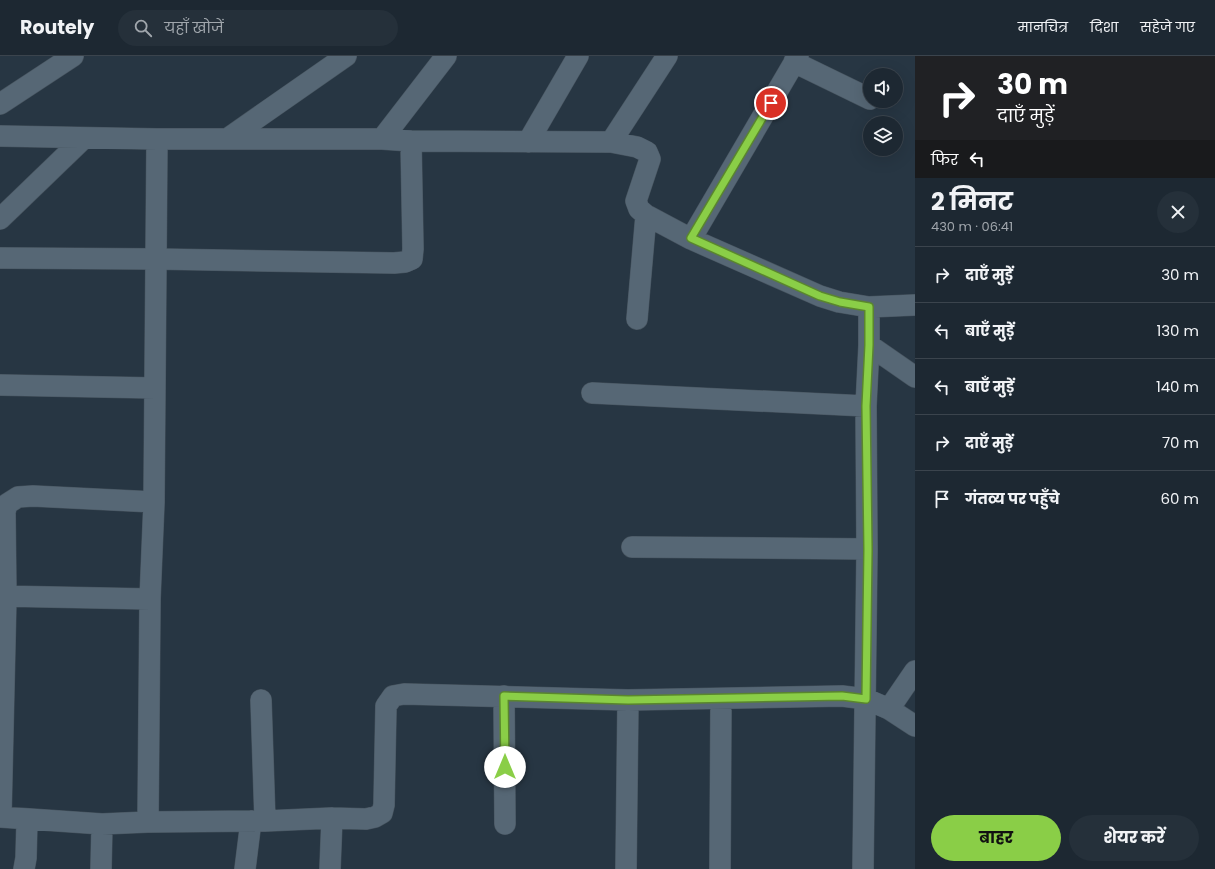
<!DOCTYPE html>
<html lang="hi">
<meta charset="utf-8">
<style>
:root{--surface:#1d2832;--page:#25303a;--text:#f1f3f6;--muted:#a0a6ac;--line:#3b444d;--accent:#8ace47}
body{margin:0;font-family:Poppins,"Noto Sans Devanagari",sans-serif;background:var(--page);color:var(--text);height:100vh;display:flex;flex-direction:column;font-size:15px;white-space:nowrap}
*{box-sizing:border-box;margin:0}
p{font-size:13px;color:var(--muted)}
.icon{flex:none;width:22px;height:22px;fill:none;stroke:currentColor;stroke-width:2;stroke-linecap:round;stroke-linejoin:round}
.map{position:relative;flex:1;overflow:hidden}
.drawer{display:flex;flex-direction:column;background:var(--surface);width:300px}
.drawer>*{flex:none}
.top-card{background:#202124;color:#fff;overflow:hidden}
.fabs{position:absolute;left:863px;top:12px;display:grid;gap:8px}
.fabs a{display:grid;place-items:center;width:40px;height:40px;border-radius:50%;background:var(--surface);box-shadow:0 4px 16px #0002,0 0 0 1px var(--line);font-size:20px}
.pin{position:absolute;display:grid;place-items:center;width:34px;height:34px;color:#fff;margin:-17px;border:2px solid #fff;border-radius:50%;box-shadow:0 1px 4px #0007}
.me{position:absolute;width:44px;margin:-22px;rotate:0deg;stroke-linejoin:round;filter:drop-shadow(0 0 3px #0008)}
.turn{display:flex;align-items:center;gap:14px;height:84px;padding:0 16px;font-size:18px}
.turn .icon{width:52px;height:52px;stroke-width:2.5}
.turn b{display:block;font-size:28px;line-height:34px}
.then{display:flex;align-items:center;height:38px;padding:0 16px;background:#0003;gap:8px;font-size:15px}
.round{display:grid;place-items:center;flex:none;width:42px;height:42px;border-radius:21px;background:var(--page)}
.headline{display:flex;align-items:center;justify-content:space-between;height:68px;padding:0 16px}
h1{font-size:24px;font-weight:700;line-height:30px}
.primary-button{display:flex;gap:8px;margin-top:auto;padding:8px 16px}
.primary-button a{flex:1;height:46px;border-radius:24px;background:var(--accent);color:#111;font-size:16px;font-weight:700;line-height:46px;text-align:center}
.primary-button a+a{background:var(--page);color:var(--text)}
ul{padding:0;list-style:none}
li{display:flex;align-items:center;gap:12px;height:56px;padding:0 16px;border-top:1px solid var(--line)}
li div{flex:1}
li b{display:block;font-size:15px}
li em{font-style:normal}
header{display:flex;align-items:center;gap:24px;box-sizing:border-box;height:56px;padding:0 20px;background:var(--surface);border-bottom:1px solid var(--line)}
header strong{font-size:19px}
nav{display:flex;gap:22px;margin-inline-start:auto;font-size:14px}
.search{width:280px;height:36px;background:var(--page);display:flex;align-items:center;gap:10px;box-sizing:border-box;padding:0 14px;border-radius:22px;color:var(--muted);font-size:15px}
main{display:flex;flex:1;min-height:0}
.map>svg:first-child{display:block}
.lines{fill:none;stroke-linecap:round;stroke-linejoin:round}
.minor-casing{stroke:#46535e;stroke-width:22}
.minor{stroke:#566775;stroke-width:21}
.route-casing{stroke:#5a862e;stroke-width:10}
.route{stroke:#8ace47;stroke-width:7}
</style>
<header>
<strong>Routely</strong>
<div class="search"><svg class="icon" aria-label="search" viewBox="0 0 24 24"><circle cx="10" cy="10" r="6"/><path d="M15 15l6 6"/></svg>यहाँ खोजें</div>
<nav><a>मानचित्र</a><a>दिशा</a><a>सहेजे गए</a></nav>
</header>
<main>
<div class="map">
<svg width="915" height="813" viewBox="0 0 915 813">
<rect width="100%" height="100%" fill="#273643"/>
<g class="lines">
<g class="minor-casing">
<path id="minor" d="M794 6 870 43
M0 48 73 0
M0 80 157 83
M227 83 346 0
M382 83 446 0
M528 86 578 0
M611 86 667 0
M0 163 84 82
M691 183 798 0
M0 202 156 203 394 207 405 206 412 203 413 193 411 85
M637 263 646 159
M869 289 915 321
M0 329 155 332
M592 337 866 350
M632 491 867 493
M0 540 150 543
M504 640 505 768
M261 644 265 765
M889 653 915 615
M0 761 102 768 148 766 265 765 332 762 366 763 375 761 382 757 384 749 386 650 393 640 404 638 628 644 842 640 866 643 889 653 915 670
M1 761 6 541 5 456 7 448 18 441 33 440 154 446
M148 766 150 543 154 446 157 83H382L411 85 611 86 637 91 647 96 650 103 636 145 639 153 646 159 691 183 820 240 839 246 869 251
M24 813 26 802 27 764
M101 813 102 768
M245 813 251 765
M330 813 332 762
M626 813 628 644
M720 813 721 643
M863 813 867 493 866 350 869 289V251L915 249"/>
</g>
<use href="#minor" class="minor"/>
</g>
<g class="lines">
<g class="route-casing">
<path id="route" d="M505 711 504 640 628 644 842 640 866 643 868 493 866 350 869 289V251L840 246 820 240 691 182 771 47"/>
</g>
<use href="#route" class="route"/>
</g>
</svg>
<div class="fabs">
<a><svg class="icon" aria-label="sound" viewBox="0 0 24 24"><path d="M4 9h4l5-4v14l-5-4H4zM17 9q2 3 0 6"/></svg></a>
<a><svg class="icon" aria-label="layers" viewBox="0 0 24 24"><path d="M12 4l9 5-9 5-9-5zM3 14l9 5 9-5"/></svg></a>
</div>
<div class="pin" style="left:771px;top:47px;background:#d93025"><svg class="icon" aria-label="arrive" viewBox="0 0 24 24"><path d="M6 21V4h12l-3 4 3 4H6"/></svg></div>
<svg class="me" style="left:505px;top:711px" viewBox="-20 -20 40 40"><circle r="19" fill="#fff"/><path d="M0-13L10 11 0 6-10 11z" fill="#8ace47"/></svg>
</div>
<section class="drawer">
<div class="top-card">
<div class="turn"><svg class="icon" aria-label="right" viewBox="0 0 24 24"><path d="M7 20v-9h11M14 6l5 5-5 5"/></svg><div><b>30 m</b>दाएँ मुड़ें</div></div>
<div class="then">फिर<svg class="icon" aria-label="left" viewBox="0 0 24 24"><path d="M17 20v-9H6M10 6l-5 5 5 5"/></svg></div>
</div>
<div class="headline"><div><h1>2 मिनट</h1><p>430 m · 06:41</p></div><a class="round"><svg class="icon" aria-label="close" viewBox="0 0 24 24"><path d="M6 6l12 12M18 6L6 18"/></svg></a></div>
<ul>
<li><svg class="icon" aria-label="right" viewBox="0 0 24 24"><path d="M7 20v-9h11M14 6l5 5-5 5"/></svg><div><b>दाएँ मुड़ें</b></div><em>30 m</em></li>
<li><svg class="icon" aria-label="left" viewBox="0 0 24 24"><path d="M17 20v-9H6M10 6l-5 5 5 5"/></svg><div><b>बाएँ मुड़ें</b></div><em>130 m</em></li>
<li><svg class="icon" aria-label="left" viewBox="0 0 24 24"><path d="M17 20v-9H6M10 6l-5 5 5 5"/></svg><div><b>बाएँ मुड़ें</b></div><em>140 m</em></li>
<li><svg class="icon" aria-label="right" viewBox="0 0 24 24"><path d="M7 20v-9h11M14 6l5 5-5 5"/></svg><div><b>दाएँ मुड़ें</b></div><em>70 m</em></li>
<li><svg class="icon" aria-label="arrive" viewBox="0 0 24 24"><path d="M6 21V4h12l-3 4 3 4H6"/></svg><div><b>गंतव्य पर पहुँचे</b></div><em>60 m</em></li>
</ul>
<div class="primary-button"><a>बाहर</a><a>शेयर करें</a></div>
</section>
</main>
